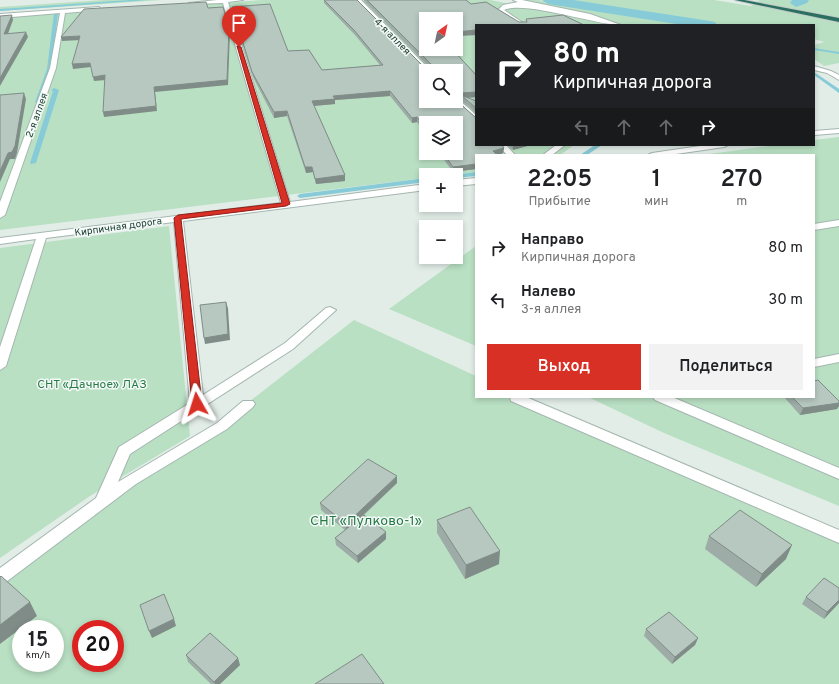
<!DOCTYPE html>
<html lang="ru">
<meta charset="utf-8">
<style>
:root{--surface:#fff;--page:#f2f2f2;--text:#202124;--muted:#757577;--accent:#d93025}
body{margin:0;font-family:Overpass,sans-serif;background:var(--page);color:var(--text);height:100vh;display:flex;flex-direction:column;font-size:15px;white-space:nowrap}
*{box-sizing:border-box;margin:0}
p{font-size:13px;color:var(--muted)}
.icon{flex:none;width:22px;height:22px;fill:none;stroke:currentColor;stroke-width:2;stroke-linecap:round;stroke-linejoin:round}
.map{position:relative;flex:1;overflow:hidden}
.drawer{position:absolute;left:475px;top:154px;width:340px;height:244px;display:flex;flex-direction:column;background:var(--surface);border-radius:0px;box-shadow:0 2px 6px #0003}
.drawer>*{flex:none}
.hud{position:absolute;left:475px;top:24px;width:340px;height:122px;border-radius:0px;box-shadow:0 2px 6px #0003;background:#202124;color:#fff;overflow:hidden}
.needle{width:26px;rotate:33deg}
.fabs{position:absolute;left:419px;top:12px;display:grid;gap:8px}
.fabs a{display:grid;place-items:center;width:44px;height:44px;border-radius:0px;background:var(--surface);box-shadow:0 2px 6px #0003;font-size:20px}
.speed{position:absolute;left:12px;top:620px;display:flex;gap:8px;font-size:20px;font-weight:700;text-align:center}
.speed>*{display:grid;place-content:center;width:52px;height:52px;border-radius:50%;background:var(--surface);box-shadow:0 2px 6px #0003;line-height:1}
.speed small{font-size:10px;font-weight:400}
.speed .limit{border:6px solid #d22;background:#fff;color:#111}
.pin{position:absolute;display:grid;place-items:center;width:34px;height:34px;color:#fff;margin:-41px -17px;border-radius:50% 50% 50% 0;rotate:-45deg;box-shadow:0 0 4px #0007}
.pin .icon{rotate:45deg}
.me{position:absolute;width:44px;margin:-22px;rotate:354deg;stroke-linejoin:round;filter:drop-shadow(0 0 3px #0008)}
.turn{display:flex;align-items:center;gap:14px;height:84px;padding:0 12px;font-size:18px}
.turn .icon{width:52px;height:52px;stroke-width:2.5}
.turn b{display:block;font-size:28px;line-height:34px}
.lanes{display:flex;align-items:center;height:38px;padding:0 12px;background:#0003;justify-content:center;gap:20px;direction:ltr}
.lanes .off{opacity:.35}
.eta{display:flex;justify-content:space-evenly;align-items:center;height:68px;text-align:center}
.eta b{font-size:24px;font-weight:600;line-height:28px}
.primary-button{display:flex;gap:8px;margin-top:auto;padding:8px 12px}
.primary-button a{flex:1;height:46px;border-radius:0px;background:var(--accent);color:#fff;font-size:16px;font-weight:600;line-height:46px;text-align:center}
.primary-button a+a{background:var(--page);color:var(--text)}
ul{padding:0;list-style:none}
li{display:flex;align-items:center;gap:12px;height:52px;padding:0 12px}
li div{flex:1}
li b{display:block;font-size:15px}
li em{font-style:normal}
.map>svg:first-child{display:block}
.green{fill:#b9e0c3;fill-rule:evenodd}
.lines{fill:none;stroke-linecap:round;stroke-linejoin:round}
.stream{fill:#86cbd7;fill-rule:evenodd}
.canal{fill:#86cbd7;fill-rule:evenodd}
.minor-casing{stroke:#a4b6af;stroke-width:2}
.highway-casing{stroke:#c1cac7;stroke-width:2}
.minor{fill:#fff;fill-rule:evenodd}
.highway{fill:#2a6f60;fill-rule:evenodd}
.wall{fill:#9daca6}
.shaded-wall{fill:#808c87}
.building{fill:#b7c8c1;stroke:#808c87}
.route{fill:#d93025;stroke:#8d1f18}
.labels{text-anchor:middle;stroke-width:3;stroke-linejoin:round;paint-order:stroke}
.far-street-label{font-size:10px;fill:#204037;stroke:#f3f9f6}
.park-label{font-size:12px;fill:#277a47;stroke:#f3f9f6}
.near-park-label{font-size:14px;fill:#277a47;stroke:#f3f9f6}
</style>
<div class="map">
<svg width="839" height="684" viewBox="0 0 839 684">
<rect width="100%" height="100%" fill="#e2ede8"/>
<path class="green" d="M104 0H162L0 11V7Z
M262 0H490L596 21 609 25H476V145H574L560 155H476V172L451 175H426V178L0 230V18ZM426 19H456V49H426ZM426 71H456V101H426ZM426 123H456V153H426Z
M520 0H538L694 25H621L592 14Z
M553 0H714L751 6 760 1 755 0H839V63L824 66 814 59V45L824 42 814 39V25H715Z
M839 137V506L664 433 588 397H814V155H702L776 145H814V140Z
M169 226 190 436 90 496 0 558V248Z
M476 246V346L389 309Z
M354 320 476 376V397H514L839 537V684H0V577L200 440ZM21 629H55V663H21ZM81 629H115V663H81Z"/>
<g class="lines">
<path class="stream" d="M130 0H148L0 11V9Z
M56 12 58 13 51 69 41 102 38 104 35 102 47 69 54 13Z
M814 48 839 52V54L814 50Z
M814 72 839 89V93L814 75Z
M54 88 59 90 36 163 31 164 30 163 53 91 51 90Z
M595 145H602L587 155H580Z
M476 172V176L456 178V175H453Z
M426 178V182L300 198 297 196 300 194Z"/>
<path class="canal" d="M542 0H573L710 21 715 22 717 25H683L548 4Z
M792 0H809L807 3 796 7 790 3Z"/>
<g class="minor-casing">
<path id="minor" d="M217 0H243L228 2 290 202 426 184V190L183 221 203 395 285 343 326 308 330 307 336 310 293 349 130 454 118 482 217 423 243 401H253L255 404 253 407 227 429 136 484 6 582 0 584V568L96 498 119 447 190 403 174 222 46 238 6 366 0 370V347L36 239 0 244V238L281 203 223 3 191 4 189 3Z
M356 0H361L431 71 426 72Z
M513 0H522L590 14 621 25C596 25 523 0 504 10L526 25H519L498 10 503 5 518 2Z
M99 7 101 10 65 13 56 68 5 215 0 218V202L50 68 60 13 0 18V14Z
M814 66 831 71 839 75V80L827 73 814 70Z
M456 97 476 115V121L454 101H456Z
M839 129V133L814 135V131Z
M498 145H506L515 155H507Z
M556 145H565L552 155H543Z
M707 145H728L724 147 669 155H648L652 153Z
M476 178V184L456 186V180Z
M839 220V226L814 230V224Z
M839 354V362L814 367V359Z
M510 397H526L839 530V543L511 401Z
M653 397H672L839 468V479L655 400Z"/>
</g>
<g class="highway-casing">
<path id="highway" d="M735 0H744L839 18V22Z"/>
</g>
<use href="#minor" class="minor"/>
<use href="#highway" class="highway"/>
</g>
<path class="wall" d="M324 0H357L426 69 430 68 364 1V0H466L471 4 486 2 519 22H526V19L563 15 584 25H476V35L456 36V19H426V49H452L476 75V97L468 98 476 101V113L461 100V98H460L456 96V71H426V101H456V100L475 117H476V145H502L504 148 503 153 498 155H476V169L453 172 439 153H456V123H426V135L417 122 412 123 390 96 335 100V104L314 106 345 175V181L316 184 313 172 306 173 287 116 274 118 253 77 232 11V7L270 4 288 51 309 50 322 70 380 65 355 35 324 3Z
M508 145H531L513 150Z
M784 397H814L839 401V406L837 409 800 415Z
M397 483 363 516 386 539 358 563 336 545 335 538 345 530 321 510 320 503Z
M437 520 499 564 465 579 437 533Z
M709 536 786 559 756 587 705 549Z
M806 597 839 603 824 619 802 604Z
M646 629 698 638 695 645 672 664 644 636Z
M186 655 240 665 220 684H211L188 662Z"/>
<path class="shaded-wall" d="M12 15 13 20 6 39 4 34Z
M229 29 230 33 228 85 155 92 157 111 104 117 103 112 154 87Z
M476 30V35L456 36V32Z
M26 32 28 37 0 86V78Z
M80 36 81 40 62 41 61 37Z
M90 63 91 67 73 69 72 64Z
M105 75 106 80 94 81 93 77Z
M390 91V96L335 100V104L312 106V101L333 96Z
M476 92V97L465 98 461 95V98H460V93Z
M24 93 26 99 17 153 15 159H10L0 182V171L8 153Z
M287 111V116L274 118V112Z
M417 117V122L412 123V118Z
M513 145H531L513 150Z
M504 148 503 153 498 155H493V151Z
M476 164V169L453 172V167Z
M305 167H312L313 172 306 173Z
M345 175V181L316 184 315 179Z
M226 302 228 308 230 340 205 344 204 338Z
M839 403V406L837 409 800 415 803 408Z
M397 476V483L346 531V524Z
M386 532V539L358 563 357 556Z
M792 545 786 559 756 587 762 574Z
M500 551 499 564 465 579 466 565Z
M839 600V603L824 619 827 612Z
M30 602 37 616 0 644V625Z
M174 619 176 626 152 638 149 631Z
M698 638 695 645 672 664 675 657Z
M238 658 240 665 220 684H215L214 682Z"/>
<path class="building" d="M324 0H357L426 69 431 68 432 65 367 0H466L471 4 486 2 519 22H527L526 19 563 15 584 25H476V30L456 32V19H426V49H452L476 75V92L460 93 456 91V71H426V101H456V100L475 117H476V145H502L504 148 493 151 497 155H476V164L453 167 443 153H456V123H426V129L417 117 412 118 390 91 333 96 335 99 312 101 345 175 315 179 312 167H305L287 111 274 112 252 72 232 7 270 4 288 51 309 50 322 70 383 65 354 30Z
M206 2 208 8 223 7 230 31 229 29 227 80 154 87 156 106 103 112 105 75 93 77 90 63 72 64 80 36 61 37 84 9Z
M12 15 4 34 26 32 0 78V16Z
M24 93 15 146 12 152 8 153 0 171V95Z
M461 95 476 101V108Z
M226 302 228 334 204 338 200 305Z
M818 380 839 401V403L803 408 792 397H814V381Z
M368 459 397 476 346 524 320 503Z
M470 507 500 551 466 565 437 520Z
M740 510 792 545 762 574 709 536Z
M364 515 386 532 357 556 335 538Z
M1 576 30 602 0 625V577Z
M824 578 839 588V600L827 612 806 597Z
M164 594 174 619 149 631 140 605Z
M669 612 698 638 675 657 646 629Z
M210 633 238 658 214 682 186 655Z
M362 654 384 684H315Z"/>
<path class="route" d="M237 46 241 47 290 204 286 206 181 219 202 404 197 407 192 404 174 218 178 215 282 203Z"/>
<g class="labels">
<g class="far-street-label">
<text transform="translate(393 36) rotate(45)" y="4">4-я аллея</text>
<text transform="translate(36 115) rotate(-70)" y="4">2-я аллея</text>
<text transform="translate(118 226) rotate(-8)" y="4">Кирпичная дорога</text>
</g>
<g class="park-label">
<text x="92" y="388">СНТ «Дачное» ЛАЗ</text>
</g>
<g class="near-park-label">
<text x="366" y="525">СНТ «Пулково-1»</text>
</g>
</g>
</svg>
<div class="fabs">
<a><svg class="needle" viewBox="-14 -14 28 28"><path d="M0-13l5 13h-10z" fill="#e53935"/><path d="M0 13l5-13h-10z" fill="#757577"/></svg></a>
<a><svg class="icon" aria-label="search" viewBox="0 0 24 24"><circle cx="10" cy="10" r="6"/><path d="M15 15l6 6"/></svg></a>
<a><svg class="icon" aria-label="layers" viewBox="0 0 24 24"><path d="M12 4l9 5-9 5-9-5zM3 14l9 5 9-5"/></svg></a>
<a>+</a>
<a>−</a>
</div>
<div class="speed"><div>15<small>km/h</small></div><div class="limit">20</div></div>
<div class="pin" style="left:239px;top:47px;background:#d93025"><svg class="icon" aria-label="arrive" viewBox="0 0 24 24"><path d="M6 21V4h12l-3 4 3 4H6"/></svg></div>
<svg class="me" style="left:197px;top:404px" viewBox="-20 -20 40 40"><path d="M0-17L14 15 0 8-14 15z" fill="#d93025" stroke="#fff" stroke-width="4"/></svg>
<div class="hud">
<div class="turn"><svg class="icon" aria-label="right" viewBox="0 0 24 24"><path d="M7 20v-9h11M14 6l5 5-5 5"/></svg><div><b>80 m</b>Кирпичная дорога</div></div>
<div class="lanes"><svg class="icon off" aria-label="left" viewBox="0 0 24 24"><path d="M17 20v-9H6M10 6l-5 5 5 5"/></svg><svg class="icon off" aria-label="ahead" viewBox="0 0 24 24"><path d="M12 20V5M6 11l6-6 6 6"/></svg><svg class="icon off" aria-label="ahead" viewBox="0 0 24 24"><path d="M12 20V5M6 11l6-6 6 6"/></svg><svg class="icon" aria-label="right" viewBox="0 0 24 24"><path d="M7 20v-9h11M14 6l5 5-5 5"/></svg></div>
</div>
<section class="drawer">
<div class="eta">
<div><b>22:05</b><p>Прибытие</p></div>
<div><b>1</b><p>мин</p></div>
<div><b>270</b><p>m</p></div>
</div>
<ul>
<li><svg class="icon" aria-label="right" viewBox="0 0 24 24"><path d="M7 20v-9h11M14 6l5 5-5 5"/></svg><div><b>Направо</b><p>Кирпичная дорога</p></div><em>80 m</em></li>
<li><svg class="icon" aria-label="left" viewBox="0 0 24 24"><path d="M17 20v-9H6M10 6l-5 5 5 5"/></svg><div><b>Налево</b><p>3-я аллея</p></div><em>30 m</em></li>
</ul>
<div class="primary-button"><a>Выход</a><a>Поделиться</a></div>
</section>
</div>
